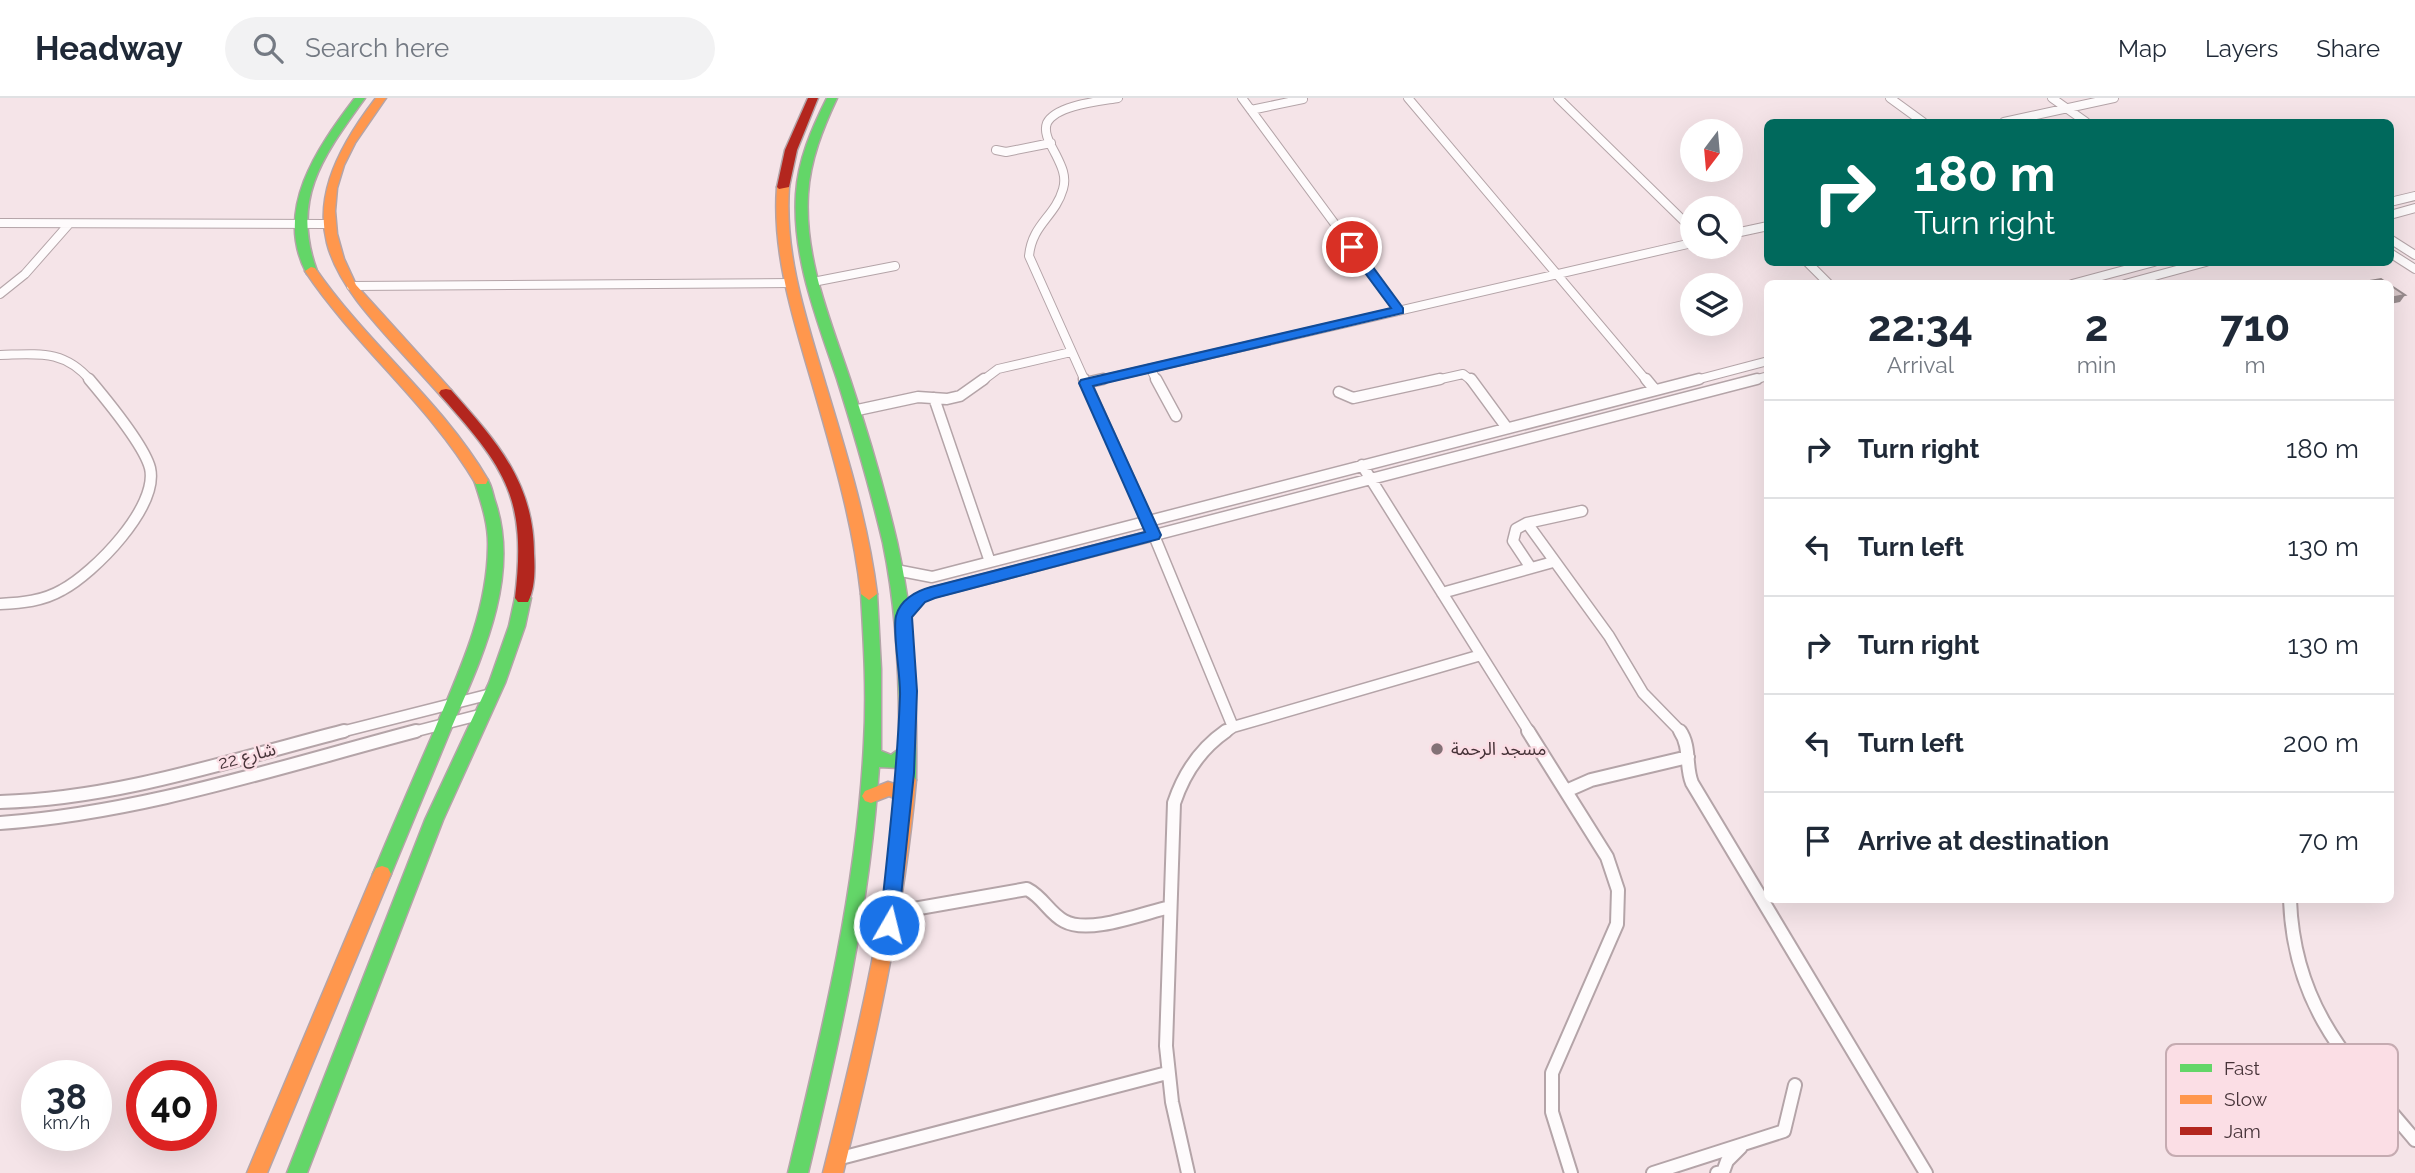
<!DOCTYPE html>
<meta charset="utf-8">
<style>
:root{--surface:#fff;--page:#f2f2f3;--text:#1f2937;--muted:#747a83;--line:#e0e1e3}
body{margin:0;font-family:Raleway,"Noto Sans Arabic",sans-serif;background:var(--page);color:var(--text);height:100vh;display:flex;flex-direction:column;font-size:26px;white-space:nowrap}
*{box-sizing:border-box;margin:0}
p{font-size:23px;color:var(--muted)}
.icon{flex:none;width:38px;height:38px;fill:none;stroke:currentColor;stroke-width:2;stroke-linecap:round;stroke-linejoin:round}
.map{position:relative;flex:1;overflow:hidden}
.side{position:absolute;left:1764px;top:182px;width:630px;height:623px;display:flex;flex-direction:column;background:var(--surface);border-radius:10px;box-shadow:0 7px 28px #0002}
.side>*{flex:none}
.guide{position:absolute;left:1764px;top:21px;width:630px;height:147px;border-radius:10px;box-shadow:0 7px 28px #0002;background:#00695c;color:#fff;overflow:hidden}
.needle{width:46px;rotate:196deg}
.fabs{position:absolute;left:1680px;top:21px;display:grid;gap:14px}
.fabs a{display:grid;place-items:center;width:63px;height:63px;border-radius:50%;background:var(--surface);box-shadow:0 7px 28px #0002;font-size:35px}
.speed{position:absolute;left:21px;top:962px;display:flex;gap:14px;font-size:35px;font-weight:700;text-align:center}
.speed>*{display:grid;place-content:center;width:91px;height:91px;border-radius:50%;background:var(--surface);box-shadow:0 7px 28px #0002;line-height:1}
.speed small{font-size:18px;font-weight:400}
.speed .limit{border:10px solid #d22;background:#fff;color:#111}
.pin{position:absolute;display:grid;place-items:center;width:60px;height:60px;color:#fff;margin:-30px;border:4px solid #fff;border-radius:50%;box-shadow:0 2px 7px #0007}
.me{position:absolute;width:77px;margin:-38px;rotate:8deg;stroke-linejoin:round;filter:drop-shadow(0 0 5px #0008)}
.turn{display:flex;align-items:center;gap:24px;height:147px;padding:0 35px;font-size:32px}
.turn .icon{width:91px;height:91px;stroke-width:2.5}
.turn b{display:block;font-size:49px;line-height:60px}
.eta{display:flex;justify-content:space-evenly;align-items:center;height:119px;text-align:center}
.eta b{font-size:42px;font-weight:700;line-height:49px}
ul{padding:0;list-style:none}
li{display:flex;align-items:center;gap:21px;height:98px;padding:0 35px;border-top:2px solid var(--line)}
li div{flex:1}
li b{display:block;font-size:26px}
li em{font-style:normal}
header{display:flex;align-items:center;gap:42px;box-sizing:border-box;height:98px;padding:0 35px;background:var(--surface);border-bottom:2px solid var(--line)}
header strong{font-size:33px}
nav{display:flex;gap:38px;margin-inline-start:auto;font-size:24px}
.search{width:490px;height:63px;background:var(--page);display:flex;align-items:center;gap:18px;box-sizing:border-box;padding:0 24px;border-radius:38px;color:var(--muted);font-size:26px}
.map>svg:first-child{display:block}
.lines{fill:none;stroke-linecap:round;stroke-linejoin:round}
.street-far2-casing{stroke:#b4a4a8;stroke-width:10}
.street-far1-casing{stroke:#b4a4a8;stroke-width:13}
.street-casing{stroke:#b4a4a8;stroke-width:16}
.fast-casing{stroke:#b4a4a8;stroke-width:3}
.slow-casing{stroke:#b4a4a8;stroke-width:3}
.jam-casing{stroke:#b4a4a8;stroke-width:3}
.street-far2{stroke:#fefbfc;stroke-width:8}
.street-far1{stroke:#fefbfc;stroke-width:10}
.street{stroke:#fefbfc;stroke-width:12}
.fast{fill:#63d668;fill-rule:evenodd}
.slow{fill:#ff974d;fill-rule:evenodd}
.jam{fill:#b3261e;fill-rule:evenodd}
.shaded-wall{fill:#978b8d}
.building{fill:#d8c7c9;stroke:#978b8d;stroke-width:2}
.route{fill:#1a73e8;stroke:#114b97;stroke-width:2}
.poi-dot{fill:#837176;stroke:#fbdee5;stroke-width:2.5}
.labels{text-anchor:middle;stroke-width:5;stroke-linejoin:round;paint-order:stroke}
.poi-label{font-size:18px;fill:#463338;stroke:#fbdee5;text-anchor:start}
.street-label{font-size:18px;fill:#463338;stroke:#fbdee5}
.key{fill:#fbdee5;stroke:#c5abb1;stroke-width:2}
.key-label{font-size:19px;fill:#463338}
</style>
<header>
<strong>Headway</strong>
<div class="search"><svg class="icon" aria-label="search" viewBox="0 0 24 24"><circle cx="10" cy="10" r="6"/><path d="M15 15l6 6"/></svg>Search here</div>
<nav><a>Map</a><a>Layers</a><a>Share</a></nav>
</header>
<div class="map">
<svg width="2415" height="1075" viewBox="0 0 2415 1075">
<rect width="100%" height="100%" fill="#f5e4e8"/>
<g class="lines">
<g class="street-far2-casing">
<path id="street-far2" d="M1242 0 1399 213
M1408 0 1647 283
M1558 0 1692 131
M1890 0 1923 24
M2052 0 2086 24
M1251 12 1303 1
M2004 24 2114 0
M996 52 1006 54 1051 45
M2390 104 2415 98
M2390 117 2415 110
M0 125 327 126
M1731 136 1768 128
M2390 141 2415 157
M2390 155 2415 171
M1807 164 1829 186
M813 184 895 168
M2072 186 2154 164
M2125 186 2206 164
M351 188 793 185
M0 196 25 176 69 126
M0 257C38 256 64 251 91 283
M1150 270 1157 283
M982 283 998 271 1071 254
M1085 283 1029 158C1032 126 1055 119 1063 91 1067 78 1061 67 1055 55 1051 47 1043 35 1047 25 1056 7 1101 3 1118 0
M1095 283 1692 145
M1432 283 1463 276 1472 283
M1692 283 1768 263
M1750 283 1768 278"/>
</g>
<g class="street-far1-casing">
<path id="street-far1" d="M1084 281 1148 423 1233 629
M1156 281 1176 318
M1471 281 1507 330
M1646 281 1655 292
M1085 285 1103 281
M1339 294 1353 300 1440 281
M934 300 990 464
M853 313 918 299 947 301 960 298 984 281
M1362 367 1530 635
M1527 425 1609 538 1643 595 1682 635
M1531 470 1513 443 1516 431 1527 425 1582 413
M896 472 932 479 1699 281
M1442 495 1553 464
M0 506C22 505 43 503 62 492 94 475 159 409 150 370 144 347 105 300 89 281
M904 519 919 500 931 495 1757 281
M337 635 491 596
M409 635 483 616
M1224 635 1233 629 1481 557"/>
</g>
<g class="street-casing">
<path id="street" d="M1528 633 1607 759 1618 792 1617 826 1552 975V1014L1571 1075
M1680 633C1691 649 1685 668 1692 685L1926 1075
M1566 693 1591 682 1688 659
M0 704C117 701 231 662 344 633
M0 725C141 715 279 669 416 633
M2290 802C2294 910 2349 964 2415 1042
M891 815 1027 791C1043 799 1049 815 1064 823 1089 837 1143 815 1170 809
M837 1061 1167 975
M1188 1075 1172 1004 1166 948 1174 705C1184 675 1200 651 1226 633
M1653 1075 1784 1033 1795 987
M1717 1075 1723 1074 1727 1063 1741 1049"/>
</g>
<g class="fast-casing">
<path id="fast" d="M355 0H365C324 57 290 100 317 173L311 177 307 176C273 113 317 50 355 0Z
M827 0H837C823 30 810 62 808 96 804 160 830 221 850 281 868 335 884 389 897 444 915 522 917 602 916 682L913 687 907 689 901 687 899 670 879 669C870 807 840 941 808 1075H788C822 934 857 791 864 645 867 595 864 546 861 496L869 490 877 496 881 571V653L891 657 899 651C900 582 897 513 883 445 870 390 854 335 837 281 817 221 792 160 796 96 798 62 812 30 827 0Z
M481 377C491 380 492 394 495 403 522 482 478 567 448 638 429 684 410 730 391 776L388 782 382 784 376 782 373 776C392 730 412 684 432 638 457 578 487 517 488 450 489 426 481 404 474 382Z
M523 494 531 500 525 528 505 585 443 722 307 1075H287L425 722 489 585 509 528 515 500Z"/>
</g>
<g class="slow-casing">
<path id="slow" d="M376 0H386L355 45 344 67 337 90 335 113 337 136 344 161 356 187 451 292 453 295 451 298H441C346 190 268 140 376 0Z
M783 86 789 89C784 158 807 223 826 288 847 357 868 425 877 496L869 502 861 496C853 425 833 357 813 288 794 223 772 157 777 89Z
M311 169 315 170C368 247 441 302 488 382L486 386H476C429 306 356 249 305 173Z
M907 675 913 677 916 682C904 816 875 945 843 1075H823C854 952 884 828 897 701L889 698 871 705 865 703 862 698 865 693 888 684 898 687 901 677Z
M382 768 388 770 391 776 267 1075H247L373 776 376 770Z"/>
</g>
<g class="jam-casing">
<path id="jam" d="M808 0H818L797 52 789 89 779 91 777 89 785 52Z
M446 291 451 292C496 343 534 384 534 456 535 471 535 491 528 504H518L515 500C527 400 506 371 441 298L439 295 441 292Z"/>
</g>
<use href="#street-far2" class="street-far2"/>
<use href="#street-far1" class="street-far1"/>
<use href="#street" class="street"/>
<use href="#fast" class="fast"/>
<use href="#slow" class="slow"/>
<use href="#jam" class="jam"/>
</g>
<path class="shaded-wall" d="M2405 197 2400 204 2390 206V200Z"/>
<path class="building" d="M2381 181 2388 186 2358 185Z
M2390 187 2405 197 2390 200Z"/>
<path class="route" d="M1352 145 1356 146 1403 210V215L1093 288 1161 437 1159 441 935 500 925 504 912 519 917 593 914 675 898 827 896 833 889 835 882 833 880 827C888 750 897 675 900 598 901 578 892 534 896 518 900 502 916 493 931 489L1145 434 1079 285 1081 282 1391 210 1346 149Z"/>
<circle class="poi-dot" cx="1437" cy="651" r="7"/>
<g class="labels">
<g class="poi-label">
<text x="1451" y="657">مسجد الرحمة</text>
</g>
<g class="street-label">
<text transform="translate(247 658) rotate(-15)" y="6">شارع 22</text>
</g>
</g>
<rect x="2166" y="946" width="232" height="112" rx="10" class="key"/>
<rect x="2180" y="966" width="32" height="8" fill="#63d668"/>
<rect x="2180" y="997" width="32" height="9" fill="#ff974d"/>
<rect x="2180" y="1029" width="32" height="8" fill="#b3261e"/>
<g class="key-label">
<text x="2224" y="977">Fast</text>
<text x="2224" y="1008">Slow</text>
<text x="2224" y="1040">Jam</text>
</g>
</svg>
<div class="fabs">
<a><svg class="needle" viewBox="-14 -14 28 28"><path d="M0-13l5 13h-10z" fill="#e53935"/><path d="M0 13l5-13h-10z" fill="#747a83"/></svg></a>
<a><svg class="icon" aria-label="search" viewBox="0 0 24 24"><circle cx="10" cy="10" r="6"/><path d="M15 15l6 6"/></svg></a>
<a><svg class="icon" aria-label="layers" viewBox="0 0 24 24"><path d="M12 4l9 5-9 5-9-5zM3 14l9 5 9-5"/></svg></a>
</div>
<div class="speed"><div>38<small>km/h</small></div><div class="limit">40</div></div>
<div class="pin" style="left:1352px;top:149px;background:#d93025"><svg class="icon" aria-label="arrive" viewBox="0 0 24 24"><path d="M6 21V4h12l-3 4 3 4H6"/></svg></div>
<svg class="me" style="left:889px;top:827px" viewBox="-20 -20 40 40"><circle r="17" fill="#1a73e8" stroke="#fff" stroke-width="3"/><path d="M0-11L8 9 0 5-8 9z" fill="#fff"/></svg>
<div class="guide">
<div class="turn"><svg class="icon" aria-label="right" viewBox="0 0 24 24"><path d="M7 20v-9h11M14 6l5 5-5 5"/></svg><div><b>180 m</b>Turn right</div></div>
</div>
<section class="side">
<div class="eta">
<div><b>22:34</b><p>Arrival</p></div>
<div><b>2</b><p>min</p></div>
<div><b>710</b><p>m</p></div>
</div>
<ul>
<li><svg class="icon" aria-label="right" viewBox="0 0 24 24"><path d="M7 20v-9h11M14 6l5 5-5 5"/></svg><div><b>Turn right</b></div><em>180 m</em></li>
<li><svg class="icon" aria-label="left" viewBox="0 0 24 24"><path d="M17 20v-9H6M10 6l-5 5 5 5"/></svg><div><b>Turn left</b></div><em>130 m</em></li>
<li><svg class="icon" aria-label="right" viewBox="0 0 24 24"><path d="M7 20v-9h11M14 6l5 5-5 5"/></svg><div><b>Turn right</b></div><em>130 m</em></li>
<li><svg class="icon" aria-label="left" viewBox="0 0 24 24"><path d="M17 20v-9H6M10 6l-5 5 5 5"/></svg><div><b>Turn left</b></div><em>200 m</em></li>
<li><svg class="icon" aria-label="arrive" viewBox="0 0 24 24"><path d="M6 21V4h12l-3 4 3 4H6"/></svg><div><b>Arrive at destination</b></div><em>70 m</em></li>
</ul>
</section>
</div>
